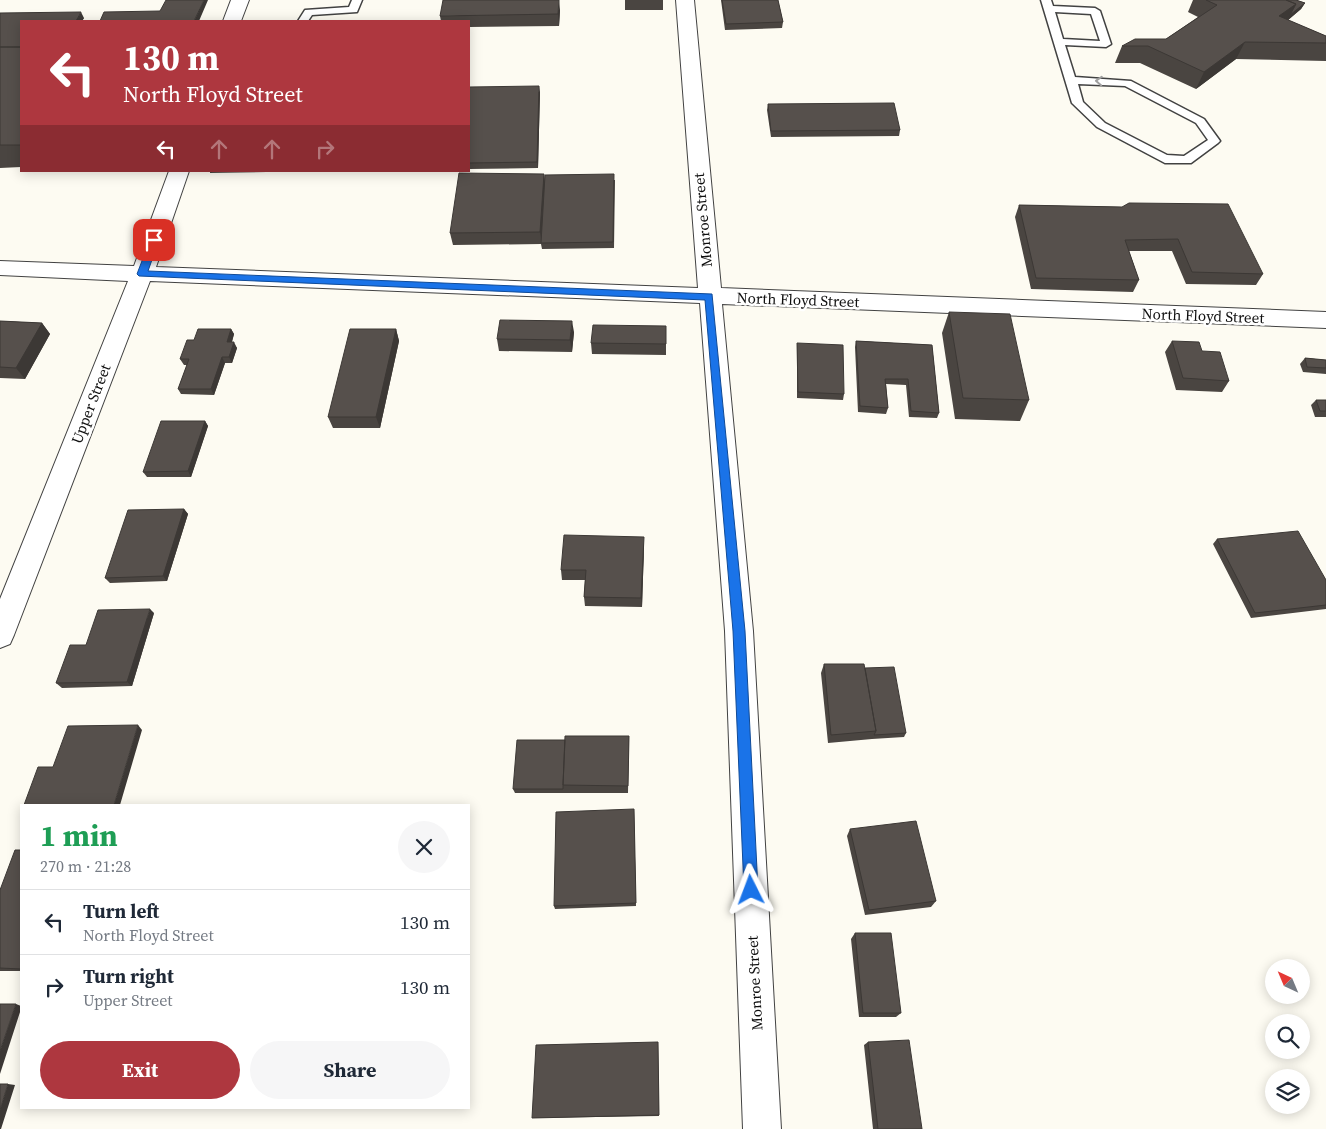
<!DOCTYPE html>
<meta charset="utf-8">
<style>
:root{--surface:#fff;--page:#f6f6f7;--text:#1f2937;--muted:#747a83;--line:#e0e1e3;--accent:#ae373f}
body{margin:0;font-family:"Source Serif 4",serif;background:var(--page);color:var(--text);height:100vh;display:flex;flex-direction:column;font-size:19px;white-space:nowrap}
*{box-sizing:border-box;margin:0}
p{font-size:16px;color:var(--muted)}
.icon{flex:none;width:28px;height:28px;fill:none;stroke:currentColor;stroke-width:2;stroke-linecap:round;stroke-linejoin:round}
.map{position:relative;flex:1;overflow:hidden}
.side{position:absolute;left:20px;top:804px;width:450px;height:305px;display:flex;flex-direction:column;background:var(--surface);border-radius:0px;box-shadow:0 2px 12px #0003}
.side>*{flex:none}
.guide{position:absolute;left:20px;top:20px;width:450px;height:152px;border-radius:0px;box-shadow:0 2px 12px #0003;background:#ae373f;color:#fff;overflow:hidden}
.needle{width:32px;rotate:316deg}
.fabs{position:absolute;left:1265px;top:959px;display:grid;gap:10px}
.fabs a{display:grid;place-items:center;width:45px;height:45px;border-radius:50%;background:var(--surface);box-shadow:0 2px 12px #0003;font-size:25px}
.pin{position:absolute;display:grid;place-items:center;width:42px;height:42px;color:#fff;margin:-21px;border-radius:10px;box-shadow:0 2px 8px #0006}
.me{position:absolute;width:55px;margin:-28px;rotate:357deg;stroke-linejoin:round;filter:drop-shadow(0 0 4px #0008)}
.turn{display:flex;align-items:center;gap:18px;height:105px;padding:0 20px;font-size:22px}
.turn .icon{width:65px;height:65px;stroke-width:2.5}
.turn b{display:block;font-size:35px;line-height:42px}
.lanes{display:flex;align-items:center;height:48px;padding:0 20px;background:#0003;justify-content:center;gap:25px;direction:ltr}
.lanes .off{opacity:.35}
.round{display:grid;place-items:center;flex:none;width:52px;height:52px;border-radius:26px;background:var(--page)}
.summary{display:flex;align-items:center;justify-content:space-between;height:85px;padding:0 20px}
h1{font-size:30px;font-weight:700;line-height:38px;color:#1e9e55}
.cta{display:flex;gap:10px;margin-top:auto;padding:10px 20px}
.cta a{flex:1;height:58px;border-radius:30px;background:var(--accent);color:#fff;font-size:20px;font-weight:700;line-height:58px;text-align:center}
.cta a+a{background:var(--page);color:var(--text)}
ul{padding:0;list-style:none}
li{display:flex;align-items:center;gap:15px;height:65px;padding:0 20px;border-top:1px solid var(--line)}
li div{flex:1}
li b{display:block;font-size:19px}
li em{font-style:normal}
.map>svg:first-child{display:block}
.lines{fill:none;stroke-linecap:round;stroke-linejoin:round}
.service-casing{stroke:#424242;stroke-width:3}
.minor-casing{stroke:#424242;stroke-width:2}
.service{fill:#fff;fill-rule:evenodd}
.minor{fill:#fff;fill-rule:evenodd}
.wall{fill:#4a4541}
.shaded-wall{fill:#3c3835}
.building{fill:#56504c;stroke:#3c3835}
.oneway{stroke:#9f9f9f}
.route{fill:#1a73e8;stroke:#114b97}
.labels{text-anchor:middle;stroke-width:5;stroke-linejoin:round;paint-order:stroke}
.street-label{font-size:15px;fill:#0f0f0f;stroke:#fff}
</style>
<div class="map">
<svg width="1326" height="1129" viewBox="0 0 1326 1129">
<rect width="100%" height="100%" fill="#fdfbf2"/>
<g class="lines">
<g class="service-casing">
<path id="service" d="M352 0H362L357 12 312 15 308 21H298L305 10 349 7Z
M1041 0H1051L1053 6 1095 8 1100 11 1111 44 1106 47 1065 45 1075 77 1131 81 1204 119 1220 141 1218 143 1191 163H1165L1097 127 1072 103ZM1055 12 1091 14 1100 41 1063 39ZM1078 84 1125 86 1196 123 1208 140 1184 156 1167 155 1105 123 1083 102Z"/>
</g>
<g class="minor-casing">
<path id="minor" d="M231 0H249L241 21H223Z
M676 0H694L721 288 1326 312V328L722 304 753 631 781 1129H743L725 631 700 303 150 281 14 635 10 644 0 648V599L128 281 0 275V261L134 266 169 171H189L156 267 698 288Z"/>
</g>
<use href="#service" class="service"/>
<use href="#minor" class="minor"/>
</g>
<path class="wall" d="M625 0H663V10H625Z
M721 0H778L783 22 782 28 725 30Z
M1193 0H1296L1305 3 1301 9 1288 20 1326 36V61L1236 59 1196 89 1140 63H1115L1122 46 1166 39 1198 17 1188 12Z
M560 10 559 26 469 27V21H441L440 16Z
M0 13 84 18 82 21H21V167L0 168Z
M469 87 540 92 538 168 469 169Z
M768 104 900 130 899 136 771 137 767 110Z
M210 171H317L210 173Z
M544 174 545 182 615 180 614 248 542 249 541 244 453 245 450 233Z
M1019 205 1122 207 1263 274 1256 285 1186 284 1172 251H1129L1139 280 1133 292 1031 289 1015 217Z
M949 312 1029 400 1020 421 955 419 942 333Z
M0 321 42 323 50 334 25 379 0 378Z
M666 326V355L592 354 591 343Z
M231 329 234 334 232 342 237 348 232 363H225L214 395 181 394 178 389 187 365H184L180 359 194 340Z
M396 329 399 341 380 428H333L328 417Z
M574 332 572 352 499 351 497 339Z
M856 341 932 345 939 413 937 418 909 417 906 385 886 384 888 408 886 414 858 412 855 347Z
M1172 341 1202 351 1229 381 1222 392 1176 390 1165 352Z
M797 343 844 394 843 400 797 398Z
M1305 358 1326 360V374L1303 372 1300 364Z
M1316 400H1326V417H1315L1311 405Z
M205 421 208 426 191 477H147L143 472Z
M184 509 188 514 167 581 110 583 105 578Z
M1217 539 1326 580V609L1251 618 1213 544Z
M644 547 642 607 585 606 584 597 585 580H562L561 570Z
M154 613 132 686 62 688 56 683Z
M824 664 865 668 906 733 904 737 872 739 828 743 821 673Z
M629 736 628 793H515L513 789 565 740Z
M634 809 636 906 555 909 554 906Z
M850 829 936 901 931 907 865 915 847 836Z
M21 850V971H0V890Z
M855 933 901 1013 896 1017H859L851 939Z
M658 1042 659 1116 533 1118H532Z
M868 1042 922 1129H873L864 1045Z"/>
<path class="shaded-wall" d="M204 0H208L199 21H194Z
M559 0 560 10 559 26 558 14Z
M1305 3 1301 9 1287 21 1279 16 1296 4Z
M81 12 84 18 82 21H76Z
M1245 42 1236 59 1196 89 1204 72Z
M539 86 540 92 538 168 537 162Z
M544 174 545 185 542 243 540 232Z
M572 321 574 332 572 352 570 340Z
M42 323 50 334 25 379 16 368Z
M231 329 234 334 230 348 227 342Z
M396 329 399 341 380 428 376 417Z
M234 342 237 348 232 363 229 357Z
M222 357 225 363 214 395 211 389Z
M205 421 208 426 191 477 188 471Z
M184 509 188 514 167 581 163 576Z
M644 537V547L642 607 641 598Z
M150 609 154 613 132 686 127 682Z
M138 725 142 730 120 805H114Z
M16 1004 21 1006V1009L0 1074V1051Z
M8 1084 15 1085 1 1129H0V1110Z"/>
<path class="building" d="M166 0H204L194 21H100L104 12 160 11Z
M443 0H559L558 14 440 16Z
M722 0H778L783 22 726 24Z
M1206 0H1286L1296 4 1279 16 1326 36V43L1245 42 1204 72 1148 46H1122L1135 39H1166L1217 5Z
M1286 0H1296L1305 3 1290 15 1296 4Z
M81 12 76 21H21V47H0V13Z
M0 47H21V145H0Z
M539 86 537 162 469 163V87Z
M894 103 900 130 771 131 768 104Z
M459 173 544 174 540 232 450 233Z
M614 174 613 242 541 243 545 175Z
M1129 203 1228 204 1263 274 1192 272 1178 239 1125 240 1139 280 1036 278 1019 205 1122 207Z
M949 312 1010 314 1029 400 963 398Z
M500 320 572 321 570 340 497 339Z
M0 321 42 323 16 368 0 367Z
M593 325 666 326V344L591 343Z
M198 329H231L227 342H234L229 357H222L211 389H178L189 359H180L187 340H194Z
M350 329H396L376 417H328Z
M856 341 932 345 939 413 911 411 908 379H885L888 408 860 406Z
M1172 341 1199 342 1202 351 1220 352 1229 381 1183 378Z
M797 343 843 345 844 394 798 392Z
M1305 358 1326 360V368L1307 367Z
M1316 400H1326V411H1320Z
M161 421H205L188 471 143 472Z
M184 509 163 576 105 578 128 510Z
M1298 531 1326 580V605L1255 613 1217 539Z
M564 535 644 537 641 598 584 597 586 570H561Z
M150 609 127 682 56 683 70 645H86L98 610Z
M824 664H864L876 731 831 735Z
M894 667 906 733 874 735 876 731 865 668Z
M138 725 114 805H24L38 767H53L68 726Z
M565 736H629L628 786 563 785Z
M517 740H565L563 785V789H513Z
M634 809 636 903 554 906 556 812Z
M916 821 936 901 869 910 850 829Z
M15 850H21V969L0 968V890Z
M855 933H891L901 1013H863Z
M0 1004H16L0 1051Z
M909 1040 922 1129H878L868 1042Z
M658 1042 659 1115 532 1118 536 1045Z
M0 1084H8L0 1110Z"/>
<defs><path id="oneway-chevron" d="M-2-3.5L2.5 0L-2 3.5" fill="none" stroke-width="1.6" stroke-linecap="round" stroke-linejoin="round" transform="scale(1.25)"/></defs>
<use class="oneway" href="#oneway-chevron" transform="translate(1099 81) rotate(-177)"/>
<path class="route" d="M154 237 159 240 148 271 712 294 745 631 758 890 756 895 751 897 746 895 744 890 733 631 705 300 139 276 137 274 150 240Z"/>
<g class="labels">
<g class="street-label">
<text transform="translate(703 220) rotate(-95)" y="5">Monroe Street</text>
<text transform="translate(798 300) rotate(2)" y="5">North Floyd Street</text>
<text transform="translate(1203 316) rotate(2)" y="5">North Floyd Street</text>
<text transform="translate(91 404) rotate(-69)" y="5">Upper Street</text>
<text transform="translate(755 983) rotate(-93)" y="5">Monroe Street</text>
</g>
</g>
</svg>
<div class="fabs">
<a><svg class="needle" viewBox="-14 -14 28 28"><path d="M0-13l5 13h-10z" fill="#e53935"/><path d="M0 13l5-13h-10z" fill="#747a83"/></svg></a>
<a><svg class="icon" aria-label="search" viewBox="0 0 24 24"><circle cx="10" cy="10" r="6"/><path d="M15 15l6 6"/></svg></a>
<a><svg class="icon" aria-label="layers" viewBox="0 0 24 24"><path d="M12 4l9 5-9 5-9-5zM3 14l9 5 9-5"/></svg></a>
</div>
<div class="pin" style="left:154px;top:240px;background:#d93025"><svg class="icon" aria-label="arrive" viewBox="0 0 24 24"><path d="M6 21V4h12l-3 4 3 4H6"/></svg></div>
<svg class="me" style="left:751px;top:890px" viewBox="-20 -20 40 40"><path d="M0-17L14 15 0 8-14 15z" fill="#1a73e8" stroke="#fff" stroke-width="4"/></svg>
<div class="guide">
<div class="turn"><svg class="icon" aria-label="left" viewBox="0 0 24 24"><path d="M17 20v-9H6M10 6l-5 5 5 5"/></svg><div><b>130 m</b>North Floyd Street</div></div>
<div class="lanes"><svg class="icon" aria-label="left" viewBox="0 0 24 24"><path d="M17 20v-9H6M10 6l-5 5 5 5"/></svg><svg class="icon off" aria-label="ahead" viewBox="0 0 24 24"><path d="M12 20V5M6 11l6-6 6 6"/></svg><svg class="icon off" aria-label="ahead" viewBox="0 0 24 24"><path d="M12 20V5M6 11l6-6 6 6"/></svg><svg class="icon off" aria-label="right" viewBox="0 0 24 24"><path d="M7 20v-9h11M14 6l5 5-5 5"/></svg></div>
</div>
<section class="side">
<div class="summary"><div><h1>1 min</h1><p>270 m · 21:28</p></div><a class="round"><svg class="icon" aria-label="close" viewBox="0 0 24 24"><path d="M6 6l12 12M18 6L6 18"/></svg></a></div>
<ul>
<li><svg class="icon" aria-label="left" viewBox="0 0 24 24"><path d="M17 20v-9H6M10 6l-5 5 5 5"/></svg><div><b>Turn left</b><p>North Floyd Street</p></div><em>130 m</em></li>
<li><svg class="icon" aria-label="right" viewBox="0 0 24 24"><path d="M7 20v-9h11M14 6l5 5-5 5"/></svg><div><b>Turn right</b><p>Upper Street</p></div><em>130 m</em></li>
</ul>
<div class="cta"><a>Exit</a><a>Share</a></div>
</section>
</div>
